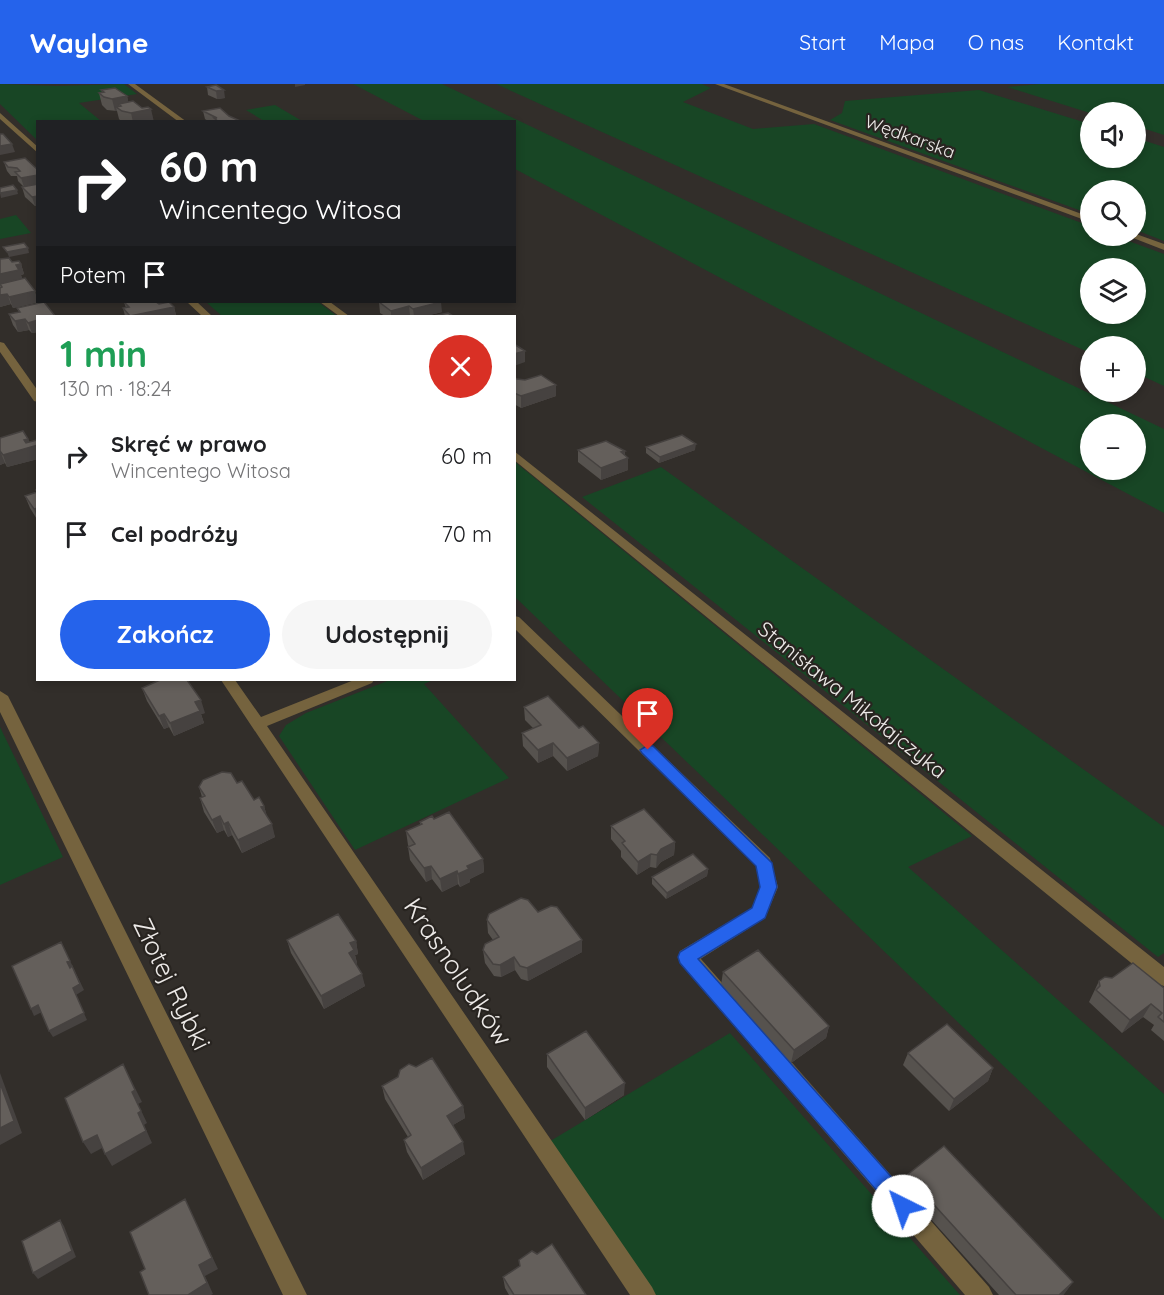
<!DOCTYPE html>
<html lang="pl">
<meta charset="utf-8">
<style>
:root{--surface:#fff;--page:#f6f6f6;--text:#202124;--muted:#757577;--accent:#2563eb}
body{margin:0;font-family:Quicksand,sans-serif;background:var(--page);color:var(--text);height:100vh;display:flex;flex-direction:column;font-size:22px;white-space:nowrap}
*{box-sizing:border-box;margin:0}
p{font-size:20px;color:var(--muted)}
.icon{flex:none;width:33px;height:33px;fill:none;stroke:currentColor;stroke-width:2;stroke-linecap:round;stroke-linejoin:round}
.map{position:relative;flex:1;overflow:hidden}
.side{position:absolute;left:36px;top:231px;width:480px;height:366px;display:flex;flex-direction:column;background:var(--surface);border-radius:0px;box-shadow:0 3px 9px #0003}
.side>*{flex:none}
.banner{position:absolute;left:36px;top:36px;width:480px;height:183px;border-radius:0px;box-shadow:0 3px 9px #0003;background:#202124;color:#fff;overflow:hidden}
.tools{position:absolute;left:1080px;top:18px;display:grid;gap:12px}
.tools a{display:grid;place-items:center;width:66px;height:66px;border-radius:50%;background:var(--surface);box-shadow:0 3px 9px #0003;font-size:30px}
.pin{position:absolute;display:grid;place-items:center;width:51px;height:51px;color:#fff;margin:-62px -26px;border-radius:50% 50% 50% 0;rotate:-45deg;box-shadow:0 0 6px #0007}
.pin .icon{rotate:45deg}
.me{position:absolute;width:66px;margin:-33px;rotate:319deg;stroke-linejoin:round;filter:drop-shadow(0 0 4px #0008)}
.turn{display:flex;align-items:center;gap:21px;height:126px;padding:0 24px;font-size:27px}
.turn .icon{width:78px;height:78px;stroke-width:2.5}
.turn b{display:block;font-size:42px;line-height:51px}
.then{display:flex;align-items:center;height:57px;padding:0 24px;background:#0003;gap:12px;font-size:22px}
.round{display:grid;place-items:center;flex:none;width:63px;height:63px;border-radius:32px;background:var(--page)}
.summary{display:flex;align-items:center;justify-content:space-between;height:102px;padding:0 24px}
h1{font-size:36px;font-weight:800;line-height:45px;color:#1e9e55}
.button{display:flex;gap:12px;margin-top:auto;padding:12px 24px}
.button a{flex:1;height:69px;border-radius:36px;background:var(--accent);color:#fff;font-size:24px;font-weight:800;line-height:69px;text-align:center}
.button a+a{background:var(--page);color:var(--text)}
ul{padding:0;list-style:none}
li{display:flex;align-items:center;gap:18px;height:78px;padding:0 24px}
li div{flex:1}
li b{display:block;font-size:22px}
li em{font-style:normal}
header{display:flex;align-items:center;gap:36px;box-sizing:border-box;height:84px;padding:0 30px;background:var(--accent);color:#fff}
header strong{font-size:28px}
nav{display:flex;gap:33px;margin-inline-start:auto;font-size:21px}
.map>svg:first-child{display:block}
.green{fill:#184625;fill-rule:evenodd}
.lines{fill:none;stroke-linecap:round;stroke-linejoin:round}
.service{fill:#75633e;fill-rule:evenodd}
.minor{fill:#75633e;fill-rule:evenodd}
.wall{fill:#56524e}
.shaded-wall{fill:#464240}
.building{fill:#645f5b;stroke:#464240;stroke-width:1.5}
.route{fill:#2563eb;stroke:#184099;stroke-width:1.5}
.labels{text-anchor:middle;stroke-width:4.5;stroke-linejoin:round;paint-order:stroke}
.far-street-label{font-size:18px;fill:#edeae8;stroke:#282420}
.street-label{font-size:21px;fill:#edeae8;stroke:#282420}
.near-street-label{font-size:26px;fill:#edeae8;stroke:#282420}
</style>
<header>
<strong>Waylane</strong>
<nav><a>Start</a><a>Mapa</a><a>O nas</a><a>Kontakt</a></nav>
</header>
<div class="map">
<svg width="1164" height="1211" viewBox="0 0 1164 1211">
<rect width="100%" height="100%" fill="#322e2a"/>
<path class="green" d="M0 0 57 2 124 0 137 10 79 19 101 37 38 38 37 56 0 20Z
M353 0H442L1164 345V429L515 85 514 38 424 37ZM1090 340H1136V386H1090Z
M496 0H702L711 4 683 18 753 45 814 40 1090 142V152H1115L1164 170V302L1136 289V262H1090V269ZM1090 184H1136V230H1090Z
M1040 0H1164V51L1136 42V28L1090 29 1007 3Z
M979 6 1090 40V74H1136V54L1164 63V157L1136 146V106H1090V130L830 36 842 29 845 17Z
M275 21 302 37H264L246 26Z
M16 131 31 149 0 155V135Z
M206 218H318L337 232H222Z
M515 378 972 752 908 783 1164 1010V1136L515 513Z
M661 383 1164 743V869L1158 873 582 413Z
M390 596H433L424 600 509 694 355 766 279 652 286 641 306 629Z
M0 643 63 773 0 801Z
M730 949 960 1211H651L547 1059Z"/>
<g class="lines">
<path class="service" d="M687 865 694 867 989 1203 993 1211H965L680 879 678 873 680 867Z"/>
<path class="minor" d="M128 0H135L187 38H179Z
M715 0H724L1090 133V138Z
M0 29 38 63V69L0 35Z
M1136 150 1164 160V166L1128 152Z
M187 218H197L212 232H202Z
M320 218H330L349 232H339Z
M0 258 4 259 38 307V318L34 317 0 268Z
M514 367 1164 883V902L1157 900 514 376Z
M514 532 519 533 770 774 778 803 765 834 694 879 687 881 680 879 678 873 680 867 752 824 760 803 756 782 514 544Z
M221 596H235L261 633 354 596H374L372 599 267 642 652 1203 656 1211H630Z
M0 607 8 612 307 1211H283L0 628Z"/>
</g>
<path class="wall" d="M216 1 225 14 217 15 208 11 207 3Z
M101 6 127 12 128 18 154 38H122L119 35 117 27 107 26 102 21 99 9 102 8Z
M203 27 229 32 238 36V38H209L205 35Z
M4 78 38 86V122H35L25 113 22 103H24L18 97 17 92H11L7 87Z
M0 175 21 180 24 190 21 191 22 195 38 214 39 218 13 224 11 220 0 223Z
M124 218 159 220 174 223 176 231 179 232H125L123 224H126Z
M379 218H381L442 228 426 232H385L380 229Z
M17 224 38 232V248L32 249 29 246 18 248 13 241 9 230 19 228Z
M514 293 517 295 556 301V312L521 324 514 320Z
M0 354 28 355 29 358 38 357V375L7 383 5 379 0 381Z
M646 363 695 366 659 379 646 369Z
M578 366 625 367V371L628 374V386L601 396 578 378Z
M36 406H38V437L30 424 25 412 37 409Z
M142 604 205 629 201 630 204 639 174 652 169 643 164 645 147 617Z
M524 623 579 644 599 659 598 672 567 687 553 672 538 679 523 662 522 649 533 644 525 636Z
M237 699 254 716 264 722 267 733 275 753 242 769 232 751 228 753 224 746 217 749 204 728 200 714 202 713 199 703Z
M434 735 483 775 484 788 470 795V798L460 803 458 800 442 808 432 795 426 798 410 776 408 763H409L408 761 406 747 420 741V738Z
M611 742 675 758 674 771 661 778 656 784 650 783 637 791 621 773V767L611 755Z
M708 785 707 792 666 815 652 800V793Z
M538 828 582 868 528 897 521 895 515 886 501 893 494 892 485 879 483 866 493 856 488 849 487 836Z
M287 856 356 857 358 870 355 871 357 879 356 880 365 902 324 925 291 869Z
M723 888 829 942 826 954 791 979 721 901Z
M1099 897 1164 904V957L1151 946 1154 941 1143 933 1122 949 1089 918Z
M908 969 993 984 988 997 949 1027 903 981Z
M547 970 624 1011 585 1036 547 983Z
M382 1002 463 1022 465 1034 453 1041 465 1070 423 1096 407 1068 404 1056 408 1053 385 1015Z
M907 1091 1073 1198 1063 1211H999L902 1103Z
M503 1193 586 1211H509L505 1204Z"/>
<path class="shaded-wall" d="M295 0H305V1L295 3Z
M224 6 225 14 217 15 216 7Z
M127 12 130 25 121 22 119 20 120 26 116 23 117 27H115L112 15Z
M151 25 154 38H133L131 29Z
M12 60 15 68 0 71V62Z
M38 91V100L24 103 21 94Z
M17 106 18 110 1 114 0 109Z
M38 112V122H35L32 113Z
M28 164 29 169 9 173 7 168Z
M21 180 24 190 21 191 23 196 0 201V190L16 181Z
M35 207 38 218H39L13 224 9 213Z
M7 210 11 220 0 223V211Z
M441 218 442 228 426 232H414L413 225Z
M409 222 410 232H391V227Z
M174 223 176 232H132Z
M25 235 29 246 18 248 15 237Z
M38 236V248L32 249 28 239Z
M525 267V278L514 282V270Z
M556 301V312L521 324V312Z
M28 355 31 363 38 361V375L7 383 3 371 24 356Z
M696 360 695 366 659 379 660 373Z
M0 367 5 379 0 381Z
M625 367 624 375 628 374V386L601 396V384L621 368Z
M38 424V436L34 425Z
M201 616 205 629 201 630 204 639 174 652 170 639 195 618Z
M164 630 169 643 164 645 159 632Z
M553 659V672L538 679V666Z
M599 659 598 672 567 687V674Z
M264 722 268 735 261 723Z
M220 732 224 746 217 749 212 736Z
M228 738 232 751 228 753 224 740Z
M272 740 275 753 242 769 238 756Z
M675 758 674 771 661 778 656 784 657 771 661 765Z
M651 770 650 783 637 791 638 778Z
M483 775 484 788 470 795V798L460 803 458 790 467 782Z
M431 782 432 795 426 798 424 784Z
M708 785 707 792 666 815 667 809Z
M457 787 458 800 442 808 440 795Z
M582 856V868L528 897 527 884Z
M356 857 358 870 355 871 357 879 352 882 349 869 350 859Z
M61 858 84 906 76 911 87 936 53 953 49 947 73 904 71 885 67 878Z
M514 873 515 886 501 893 500 881Z
M362 890 365 902 324 925 321 912Z
M1151 920 1143 933 1122 949 1130 936Z
M38 921 42 928 34 932 31 925Z
M829 942 826 954 791 979 794 966Z
M123 980 142 1018 138 1020 147 1039 144 1041 152 1059 112 1082 105 1070 138 1029Z
M993 984 988 997 949 1027 954 1015Z
M0 989 22 1049 0 1061Z
M625 999 624 1011 585 1036V1024Z
M463 1022 465 1034 448 1044 447 1032Z
M97 1051 104 1063 91 1070 83 1058Z
M463 1058 465 1070 423 1096 421 1084Z
M185 1115 218 1185 205 1192 213 1210 211 1211H188L199 1181Z
M60 1136 64 1142 76 1173 38 1195 33 1189Z
M1073 1198 1065 1209 1063 1211H1059Z"/>
<path class="building" d="M216 1 224 6 216 7 207 3Z
M115 4 127 12 112 15 104 13 99 9 104 8 101 6Z
M133 17 142 24 148 23 151 25 131 29 122 27 116 23 121 22 119 20Z
M220 24 229 32 238 36 228 38H219L214 34H217L203 27Z
M0 50H3L12 60 0 62Z
M25 74 38 86V91L21 94 15 88 20 87 17 84 8 83 4 78Z
M38 100V112L32 113 22 103Z
M13 101 17 106 0 109V104Z
M24 159 28 164 7 168 3 163Z
M9 174 12 178 19 177 21 180 16 181 19 186 0 190V175Z
M25 194 35 207 9 213 7 210 0 211V204L2 203 0 200Z
M44 218 55 232H38V236L28 239 25 235 15 237 9 230 20 228 17 224Z
M124 218H156L159 220 169 218 174 223 130 232 123 224 129 223Z
M379 218H441L413 225 409 222 391 227Z
M448 229 453 232H433Z
M514 260 525 267 514 270Z
M541 291 556 301 521 312 514 309V293L517 295 525 296Z
M23 347 28 355 24 356 26 359 37 356 38 361 3 371 0 367V354Z
M682 351 696 360 660 373 646 363Z
M606 357 625 367 621 368 628 374 601 384 578 366Z
M36 406H38V424L34 425 25 412 37 408Z
M160 596H187L201 616 195 618 200 627 170 639 164 630 159 632 142 604Z
M548 612 579 644 583 642 599 659 567 674 553 659 538 666 522 649 541 641 524 623Z
M222 688 231 689 237 699 242 697 254 716 259 713 264 722 261 723 272 740 238 756 228 738 224 740 220 732 212 736 200 714 205 712 199 703 203 696Z
M644 725 675 758 661 765 657 771 651 770 638 778 622 759 625 757 611 742Z
M449 728 483 775 467 782 469 785 458 790 457 787 440 795 431 782 424 784 408 763 415 760 406 747 422 740 420 738 432 732 434 735Z
M693 770 708 785 667 809 652 793Z
M521 814 528 816 538 828 551 822 557 823 582 856 527 884 520 882 514 873 500 881 493 880 483 866 485 860 499 853 487 836 489 830Z
M338 830 356 857 350 859 354 866 349 869 362 890 321 912 287 856Z
M61 858 70 877 67 878 70 884 72 882 80 900 73 904 84 929 49 947 38 921 31 925 12 882Z
M758 866 829 942 794 966 723 888Z
M1133 879 1164 904V938L1158 933 1162 929 1151 920 1130 936 1096 906 1100 902 1099 897 1105 893 1112 894Z
M947 940 993 984 954 1015 908 969Z
M586 947 625 999 585 1024 547 970Z
M432 974 463 1022 447 1032 463 1058 421 1084 404 1056 411 1051 382 1002 398 993 400 986 409 980 416 983Z
M123 980 135 1006 132 1008 141 1027 138 1029 146 1047 105 1070 97 1051 83 1058 65 1014Z
M0 999 14 1037 0 1044Z
M944 1062 1073 1198 1059 1211H1016L907 1091Z
M185 1115 212 1174 199 1181 207 1199 188 1211H149L140 1188 145 1185 130 1148Z
M60 1136 72 1167 33 1189 22 1157Z
M552 1160 586 1211H514L503 1193 520 1182 519 1176 532 1167 537 1170Z"/>
<path class="route" d="M648 661 653 662 772 779 777 803 765 834 698 875 911 1115 914 1122 911 1129 903 1132 896 1129 680 879 678 873 680 868 752 824 760 803 756 782 642 669 640 666Z"/>
<g class="labels">
<g class="far-street-label">
<text transform="translate(910 53) rotate(20)" y="6">Wędkarska</text>
</g>
<g class="street-label">
<text transform="translate(852 616) rotate(39)" y="7">Stanisława Mikołajczyka</text>
</g>
<g class="near-street-label">
<text transform="translate(458 888) rotate(56)" y="9">Krasnoludków</text>
<text transform="translate(172 900) rotate(64)" y="9">Złotej Rybki</text>
</g>
</g>
</svg>
<div class="tools">
<a><svg class="icon" aria-label="sound" viewBox="0 0 24 24"><path d="M4 9h4l5-4v14l-5-4H4zM17 9q2 3 0 6"/></svg></a>
<a><svg class="icon" aria-label="search" viewBox="0 0 24 24"><circle cx="10" cy="10" r="6"/><path d="M15 15l6 6"/></svg></a>
<a><svg class="icon" aria-label="layers" viewBox="0 0 24 24"><path d="M12 4l9 5-9 5-9-5zM3 14l9 5 9-5"/></svg></a>
<a>+</a>
<a>−</a>
</div>
<div class="pin" style="left:648px;top:666px;background:#d93025"><svg class="icon" aria-label="arrive" viewBox="0 0 24 24"><path d="M6 21V4h12l-3 4 3 4H6"/></svg></div>
<svg class="me" style="left:903px;top:1122px" viewBox="-20 -20 40 40"><circle r="19" fill="#fff"/><path d="M0-13L10 11 0 6-10 11z" fill="#2563eb"/></svg>
<div class="banner">
<div class="turn"><svg class="icon" aria-label="right" viewBox="0 0 24 24"><path d="M7 20v-9h11M14 6l5 5-5 5"/></svg><div><b>60 m</b>Wincentego Witosa</div></div>
<div class="then">Potem<svg class="icon" aria-label="arrive" viewBox="0 0 24 24"><path d="M6 21V4h12l-3 4 3 4H6"/></svg></div>
</div>
<section class="side">
<div class="summary"><div><h1>1 min</h1><p>130 m · 18:24</p></div><a class="round" style="background:#d93025;color:#fff"><svg class="icon" aria-label="close" viewBox="0 0 24 24"><path d="M6 6l12 12M18 6L6 18"/></svg></a></div>
<ul>
<li><svg class="icon" aria-label="right" viewBox="0 0 24 24"><path d="M7 20v-9h11M14 6l5 5-5 5"/></svg><div><b>Skręć w prawo</b><p>Wincentego Witosa</p></div><em>60 m</em></li>
<li><svg class="icon" aria-label="arrive" viewBox="0 0 24 24"><path d="M6 21V4h12l-3 4 3 4H6"/></svg><div><b>Cel podróży</b></div><em>70 m</em></li>
</ul>
<div class="button"><a>Zakończ</a><a>Udostępnij</a></div>
</section>
</div>
